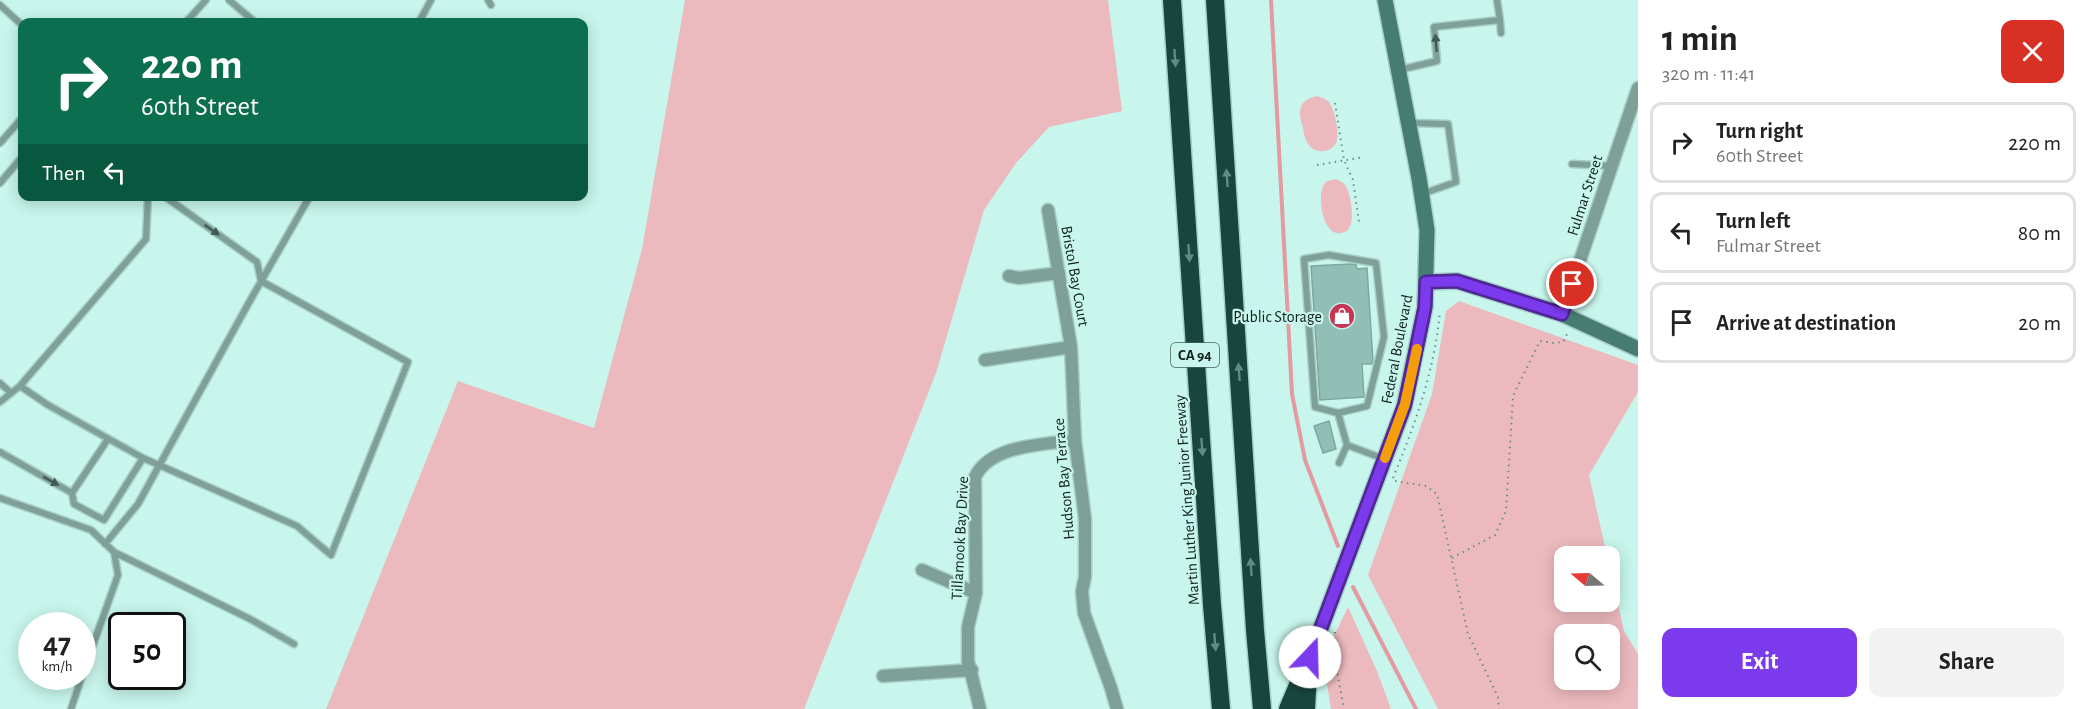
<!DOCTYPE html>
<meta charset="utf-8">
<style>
:root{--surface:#fff;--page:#f2f2f2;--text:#222;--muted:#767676;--line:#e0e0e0;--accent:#7c3aed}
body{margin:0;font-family:"Alegreya Sans",sans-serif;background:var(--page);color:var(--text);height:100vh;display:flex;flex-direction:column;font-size:22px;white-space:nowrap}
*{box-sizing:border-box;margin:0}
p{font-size:20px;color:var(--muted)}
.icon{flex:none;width:33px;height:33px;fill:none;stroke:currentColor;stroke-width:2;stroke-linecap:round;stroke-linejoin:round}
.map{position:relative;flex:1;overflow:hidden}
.drawer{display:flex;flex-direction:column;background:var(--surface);width:450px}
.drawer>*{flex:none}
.banner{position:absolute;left:18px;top:18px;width:570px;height:183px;border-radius:12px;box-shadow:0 3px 15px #0003;background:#0b6e4f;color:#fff;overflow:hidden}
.needle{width:39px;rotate:289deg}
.controls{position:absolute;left:1554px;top:546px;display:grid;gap:12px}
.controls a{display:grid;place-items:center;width:66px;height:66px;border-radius:12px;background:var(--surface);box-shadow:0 3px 15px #0003;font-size:30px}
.speed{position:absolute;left:18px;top:612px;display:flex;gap:12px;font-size:30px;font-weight:700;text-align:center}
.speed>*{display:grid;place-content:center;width:78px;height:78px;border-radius:50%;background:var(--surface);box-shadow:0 3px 15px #0003;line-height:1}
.speed small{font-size:15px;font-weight:400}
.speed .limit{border:3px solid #111;border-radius:9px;background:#fff;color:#111}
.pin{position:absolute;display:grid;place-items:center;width:51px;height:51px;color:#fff;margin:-26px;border:3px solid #fff;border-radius:50%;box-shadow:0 2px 6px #0007}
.me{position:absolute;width:66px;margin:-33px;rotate:21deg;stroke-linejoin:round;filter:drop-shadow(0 0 4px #0008)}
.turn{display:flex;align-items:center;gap:21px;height:126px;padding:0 24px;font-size:27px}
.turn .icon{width:78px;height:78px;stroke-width:2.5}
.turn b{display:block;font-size:42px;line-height:51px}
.then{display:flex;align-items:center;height:57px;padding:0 24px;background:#0003;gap:12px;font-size:22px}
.round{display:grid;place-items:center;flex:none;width:63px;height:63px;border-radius:12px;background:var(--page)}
.overview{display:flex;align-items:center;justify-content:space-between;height:102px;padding:0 24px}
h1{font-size:36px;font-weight:600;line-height:45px}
.button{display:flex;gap:12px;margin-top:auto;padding:12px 24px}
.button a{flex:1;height:69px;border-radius:12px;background:var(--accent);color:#fff;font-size:24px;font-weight:600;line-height:69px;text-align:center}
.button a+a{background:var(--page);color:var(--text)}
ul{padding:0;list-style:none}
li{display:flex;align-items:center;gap:18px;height:81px;margin:0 12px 9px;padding:0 12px;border:3px solid var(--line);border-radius:12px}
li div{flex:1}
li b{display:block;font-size:22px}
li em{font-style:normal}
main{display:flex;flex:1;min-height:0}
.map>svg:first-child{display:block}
.green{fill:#ecbabe;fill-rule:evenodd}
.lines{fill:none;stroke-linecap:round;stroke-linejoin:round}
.stream{stroke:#e39ba1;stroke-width:4}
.building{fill:#92bfb5;stroke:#7da99f;stroke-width:1.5}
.lane-casing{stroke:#a7cfc7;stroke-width:9}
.street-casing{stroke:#a7cfc7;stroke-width:15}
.secondary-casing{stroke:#a7cfc7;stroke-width:18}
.highway-casing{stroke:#a7cfc7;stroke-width:21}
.path{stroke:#6d8d86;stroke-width:2;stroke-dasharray:1.5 4.5;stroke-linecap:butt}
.lane{stroke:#7ea098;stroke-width:6}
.street{stroke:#7ea098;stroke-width:12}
.secondary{stroke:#477c72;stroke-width:15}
.highway{stroke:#18463e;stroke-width:18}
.oneway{fill:#415a54}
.oneway2{fill:#5e8c84}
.route-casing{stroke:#51269a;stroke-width:15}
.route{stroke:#7c3aed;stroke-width:10}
.slow{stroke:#f59e0b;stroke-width:10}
.labels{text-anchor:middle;stroke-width:4.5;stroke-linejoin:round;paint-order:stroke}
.shield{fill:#c8f6ec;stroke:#46605b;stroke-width:1.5}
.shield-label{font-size:15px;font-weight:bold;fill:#0f201d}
.street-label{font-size:16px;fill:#0f201d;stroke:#c8f6ec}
.poi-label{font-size:16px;fill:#0f201d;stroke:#c8f6ec;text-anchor:end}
</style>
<main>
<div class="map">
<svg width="1638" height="709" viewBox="0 0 1638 709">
<rect width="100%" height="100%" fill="#c8f6ec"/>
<path class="green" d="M685 0H1108L1122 111 1049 127 1016 163 984 210 936 373 804 709H326L458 381 594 428 642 249Z
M1317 96C1322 98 1325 98 1329 102 1335 110 1340 134 1336 143 1331 153 1315 154 1309 145 1305 140 1304 134 1303 128 1298 111 1297 101 1317 96Z
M1336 179C1339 181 1342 181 1344 184 1351 190 1355 221 1349 228 1348 231 1344 232 1342 233 1321 238 1315 188 1327 181 1329 180 1334 180 1336 179Z
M1459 301 1638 365V392L1589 475 1607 556H1564V602H1610V568L1624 631 1638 654V709H1438L1368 575 1432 394 1446 311ZM1564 634H1610V680H1564Z
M1348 607 1377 671 1391 709H1331L1323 659Z"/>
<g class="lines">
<path class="stream" d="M1271 0 1292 394 1305 460 1338 546
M1353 587 1416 709"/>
</g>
<path class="building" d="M1351 264 1356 265 1357 269 1367 268 1373 362 1372 364H1362L1364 397 1320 400 1311 266Z
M1329 421 1336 449 1323 453 1314 426Z"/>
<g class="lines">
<g class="lane-casing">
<path id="lane" d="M229 0 255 22
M488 0 491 5
M0 5 22 25
M1500 20 1501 33
M186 22 206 0
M419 22 431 0
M1399 70 1437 61 1434 27 1500 20 1497 0
M1409 123 1448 124 1456 182 1422 194
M0 143 22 118
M1572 164 1611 166
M0 183 22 157
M0 383 10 392
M20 386 146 239 148 196
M0 402 20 386 48 405 143 458 297 526 331 555 408 362 261 281 257 262 164 196
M1338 413 1315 407 1304 259 1329 255 1376 263 1384 337 1367 406 1338 413 1347 445 1384 459
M0 452 72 493 108 439
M1339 463 1347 445
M72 493 74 504 104 520 143 458
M0 498 91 530 114 552 118 575 82 676
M105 544 138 504 247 306 310 196
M114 552 250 619 294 644
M71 709 82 676"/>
</g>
<g class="street-casing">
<path id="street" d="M1048 210 1071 347 1075 440 1085 519V577L1082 591 1084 613 1111 688 1117 709
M1009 276 1019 278 1059 273
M1562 314 1638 88
M985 360 1071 347
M922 570 976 593
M883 676 972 670
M980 709 968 661V627L976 593 975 477C991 444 1044 445 1075 440"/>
</g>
<g class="secondary-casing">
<path id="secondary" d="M1426 282 1457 281 1562 314 1638 349
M1310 657 1404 407 1425 307 1427 230 1419 178 1385 0"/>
</g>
<g class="highway-casing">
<path id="highway" d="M1172 0 1212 605 1221 709
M1215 0 1255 630 1262 709
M1288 709 1310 657
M1306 709 1308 673"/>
</g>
<path class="path" d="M1335 103 1344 160 1353 180 1359 222
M1317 165 1364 157
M1393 478C1416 422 1434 372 1440 312
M1395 481 1426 486 1437 494 1468 634 1498 697 1499 709
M1452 558 1495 535 1506 511 1513 396 1540 341 1554 343 1563 342 1567 334
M1335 632 1336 666 1344 709"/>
<use href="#lane" class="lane"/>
<use href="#street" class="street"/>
<use href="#secondary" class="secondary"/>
<use href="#highway" class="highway"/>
</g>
<defs><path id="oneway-solid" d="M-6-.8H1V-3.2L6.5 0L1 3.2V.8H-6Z" transform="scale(1.5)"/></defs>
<g class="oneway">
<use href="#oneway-solid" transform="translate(1436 43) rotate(-95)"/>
<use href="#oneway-solid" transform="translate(212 230) rotate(35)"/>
<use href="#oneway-solid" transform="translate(51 481) rotate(29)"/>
</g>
<g class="oneway2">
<use href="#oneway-solid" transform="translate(1175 58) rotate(86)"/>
<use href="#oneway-solid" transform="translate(1227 178) rotate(-94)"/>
<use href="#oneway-solid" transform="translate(1189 253) rotate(86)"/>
<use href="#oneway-solid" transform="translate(1239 372) rotate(-94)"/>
<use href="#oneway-solid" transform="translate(1202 447) rotate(86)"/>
<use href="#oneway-solid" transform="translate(1251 567) rotate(-94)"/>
<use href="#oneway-solid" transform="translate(1215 642) rotate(85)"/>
</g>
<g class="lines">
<g class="route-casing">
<path id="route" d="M1310 657 1405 404 1425 307 1426 282 1457 281 1562 314 1572 284"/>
</g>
<use href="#route" class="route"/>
<path class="slow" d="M1385 458 1405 404 1417 349"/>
</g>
<defs>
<g id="shop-disc" transform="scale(1.35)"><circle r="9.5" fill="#c63654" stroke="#c8f6ec"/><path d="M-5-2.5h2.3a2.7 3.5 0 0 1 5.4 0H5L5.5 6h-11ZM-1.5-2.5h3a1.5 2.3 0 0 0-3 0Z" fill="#fff"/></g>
</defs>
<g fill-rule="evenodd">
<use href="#shop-disc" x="1342" y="316"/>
</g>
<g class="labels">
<rect class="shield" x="1171" y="343" width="48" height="24" rx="4.5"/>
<g class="shield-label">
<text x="1195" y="360">CA 94</text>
</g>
<g class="street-label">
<text transform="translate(1584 195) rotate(-72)" y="6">Fulmar Street</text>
<text transform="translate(1076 276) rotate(80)" y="6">Bristol Bay Court</text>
<text transform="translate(1396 349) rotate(-79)" y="6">Federal Boulevard</text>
<text transform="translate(1063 479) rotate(-95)" y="6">Hudson Bay Terrace</text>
<text transform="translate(1186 500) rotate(-94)" y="6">Martin Luther King Junior Freeway</text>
<text transform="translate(959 538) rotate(-87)" y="6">Tillamook Bay Drive</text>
</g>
<g class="poi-label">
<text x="1322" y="322">Public Storage</text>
</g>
</g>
</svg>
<div class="controls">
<a><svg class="needle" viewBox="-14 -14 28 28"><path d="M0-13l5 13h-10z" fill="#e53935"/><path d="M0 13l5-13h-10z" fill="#767676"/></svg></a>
<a><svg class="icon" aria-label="search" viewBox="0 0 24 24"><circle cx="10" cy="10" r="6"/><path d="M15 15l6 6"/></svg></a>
</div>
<div class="speed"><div>47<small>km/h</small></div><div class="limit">50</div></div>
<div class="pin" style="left:1572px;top:284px;background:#d93025"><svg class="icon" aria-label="arrive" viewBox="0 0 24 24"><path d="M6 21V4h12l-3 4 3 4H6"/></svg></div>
<svg class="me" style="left:1310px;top:657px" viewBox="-20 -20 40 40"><circle r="19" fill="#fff"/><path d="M0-13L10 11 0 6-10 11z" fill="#7c3aed"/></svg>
<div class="banner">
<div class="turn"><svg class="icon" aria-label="right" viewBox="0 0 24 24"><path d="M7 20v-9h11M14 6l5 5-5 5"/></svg><div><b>220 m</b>60th Street</div></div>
<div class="then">Then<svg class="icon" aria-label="left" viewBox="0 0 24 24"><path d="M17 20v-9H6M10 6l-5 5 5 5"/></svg></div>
</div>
</div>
<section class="drawer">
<div class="overview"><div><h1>1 min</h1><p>320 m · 11:41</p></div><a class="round" style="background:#d93025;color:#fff"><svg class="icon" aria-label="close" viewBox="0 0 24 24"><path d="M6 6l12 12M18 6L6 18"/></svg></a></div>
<ul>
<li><svg class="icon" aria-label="right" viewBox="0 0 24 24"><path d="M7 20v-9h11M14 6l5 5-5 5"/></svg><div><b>Turn right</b><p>60th Street</p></div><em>220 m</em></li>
<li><svg class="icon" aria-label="left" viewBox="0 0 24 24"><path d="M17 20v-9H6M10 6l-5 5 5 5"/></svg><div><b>Turn left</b><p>Fulmar Street</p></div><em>80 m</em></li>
<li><svg class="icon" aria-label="arrive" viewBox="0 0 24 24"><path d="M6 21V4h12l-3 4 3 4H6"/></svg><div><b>Arrive at destination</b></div><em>20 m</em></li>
</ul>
<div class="button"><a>Exit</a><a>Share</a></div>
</section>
</main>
